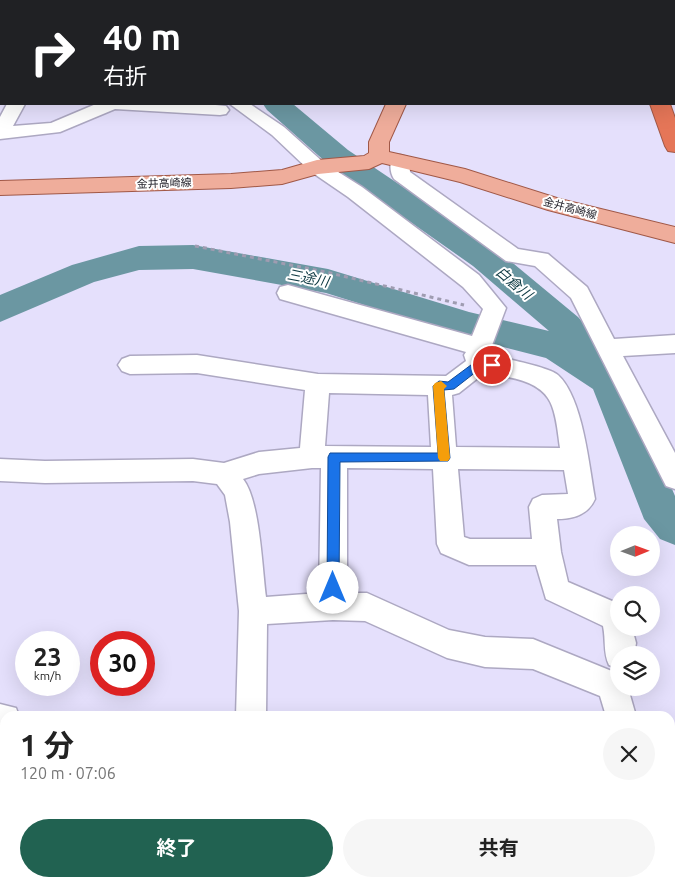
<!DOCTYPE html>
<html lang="ja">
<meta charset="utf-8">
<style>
:root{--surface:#fff;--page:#f6f6f6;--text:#222;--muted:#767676;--accent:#216251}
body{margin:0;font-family:Ubuntu,"Noto Sans JP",sans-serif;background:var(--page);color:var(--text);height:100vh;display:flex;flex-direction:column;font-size:19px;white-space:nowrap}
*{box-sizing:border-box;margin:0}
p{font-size:16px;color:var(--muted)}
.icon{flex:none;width:28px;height:28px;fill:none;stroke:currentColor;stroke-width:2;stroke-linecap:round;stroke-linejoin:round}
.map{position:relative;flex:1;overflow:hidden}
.panel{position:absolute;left:0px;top:711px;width:675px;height:176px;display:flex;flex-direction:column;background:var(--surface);border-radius:15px 15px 0 0;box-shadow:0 5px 20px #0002}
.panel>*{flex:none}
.banner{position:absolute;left:0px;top:0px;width:675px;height:105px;box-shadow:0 5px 20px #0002;background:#202124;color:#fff;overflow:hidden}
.needle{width:32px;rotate:89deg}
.tools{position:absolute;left:610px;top:526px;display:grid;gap:10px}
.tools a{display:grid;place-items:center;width:50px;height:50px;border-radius:50%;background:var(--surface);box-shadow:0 5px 20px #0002;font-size:25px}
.speed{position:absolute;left:15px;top:631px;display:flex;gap:10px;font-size:25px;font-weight:700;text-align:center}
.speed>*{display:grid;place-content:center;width:65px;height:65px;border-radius:50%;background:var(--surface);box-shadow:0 5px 20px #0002;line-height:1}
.speed small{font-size:12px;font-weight:400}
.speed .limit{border:8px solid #d22;background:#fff;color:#111}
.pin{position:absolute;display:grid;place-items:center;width:42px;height:42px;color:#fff;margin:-21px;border:2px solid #fff;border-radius:50%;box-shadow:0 1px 5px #0007}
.me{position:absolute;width:55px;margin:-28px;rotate:0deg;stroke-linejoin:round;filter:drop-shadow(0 0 4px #0008)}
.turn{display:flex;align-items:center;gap:18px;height:105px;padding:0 20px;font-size:22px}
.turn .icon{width:65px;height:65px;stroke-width:2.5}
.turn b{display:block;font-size:35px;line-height:42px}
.round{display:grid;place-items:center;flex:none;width:52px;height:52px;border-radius:26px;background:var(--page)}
.headline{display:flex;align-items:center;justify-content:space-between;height:85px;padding:0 20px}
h1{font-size:30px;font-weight:700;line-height:38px}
.cta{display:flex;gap:10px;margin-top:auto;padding:10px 20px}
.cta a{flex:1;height:58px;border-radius:30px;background:var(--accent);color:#fff;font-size:20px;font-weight:700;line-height:58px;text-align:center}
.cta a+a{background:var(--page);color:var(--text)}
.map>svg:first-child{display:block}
.built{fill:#dcd6f9}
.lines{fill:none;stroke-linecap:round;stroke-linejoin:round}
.river{fill:#6b97a2;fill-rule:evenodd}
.minor-casing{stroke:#ada8c2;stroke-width:3}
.major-casing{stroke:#a05847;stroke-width:2}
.highway-casing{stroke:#a05847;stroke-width:2}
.path{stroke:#9f9cb1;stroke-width:3;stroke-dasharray:4 4;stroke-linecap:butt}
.minor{fill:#fff;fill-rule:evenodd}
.major{fill:#efad9b;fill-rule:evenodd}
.highway{fill:#e57658;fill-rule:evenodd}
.wall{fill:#ab8d7b}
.building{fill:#c7a48f;stroke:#8b7364}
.route{fill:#1a73e8;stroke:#114b97}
.slow{fill:#f59e0b}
.labels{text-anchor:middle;stroke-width:4;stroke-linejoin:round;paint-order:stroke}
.far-street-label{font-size:11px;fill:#201f28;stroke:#fff}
.water-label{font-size:14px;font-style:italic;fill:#0b3740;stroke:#fff}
</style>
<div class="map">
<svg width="675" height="887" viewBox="0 0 675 887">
<rect width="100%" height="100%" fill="#e5e0fc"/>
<path class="built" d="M0 730 5 731V882L217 883V887H0Z"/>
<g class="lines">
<path class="river" d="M197 0H221V1H197Z
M263 104H293L348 150 497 250 578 317 606 348 626 380 675 496V545L660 539 644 519 593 389 546 358 469 338 326 293 193 269 139 270 94 282 0 322V295L72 265 139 246 193 245 328 269 469 312 549 331 473 266 328 164 267 110Z"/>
<g class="minor-casing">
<path id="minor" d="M7 104H25L13 126 51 123 96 104H205L226 106 229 110 226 114 220 115 115 109 60 132 0 139V117Z
M230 104H250L284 127 324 163 362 187 479 275 506 308 488 356C501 357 549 367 558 375 583 398 589 466 595 499 588 515 573 519 557 519L561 552 568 582 619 604V628H632L636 643 634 655H619V669L609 665C603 653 606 640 603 626L546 599 536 565H469L441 553 437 544 433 469 347 468V593H367L449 630 485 637 533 639 619 674V688H628L636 716H606L600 696 533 669 485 667 447 658 365 621 333 620 267 624 266 716H236L239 611 230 522 225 495 217 484 193 481 45 483 0 481V459L45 461 193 459 224 463 259 452 300 448 305 390 197 373 130 374 122 371 118 365 122 359 130 356 197 355 318 374 446 376 466 361 464 355 466 352 280 299 277 293 280 287 288 285 472 336 483 309 463 287 348 197 310 171 272 135ZM483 374C507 376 543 380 552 406 557 419 558 435 560 448L456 447 452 395 459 393ZM329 393 428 395 431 447 325 446ZM312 468H321L319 593 266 597C262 568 260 500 243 479L259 474ZM458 469 564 470 568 494 542 495 533 499 529 507 532 539H470L464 537Z
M400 155 407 157 409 161 410 172 518 249 548 254 587 287 614 339 675 335V353L623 356 675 453V489L666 486 571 298 535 266 506 261 394 179C390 173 389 163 393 157Z
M0 704 16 708 19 716H5V734H0Z
M670 761H675V793H670Z
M670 870 675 882V887H642L641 882H670Z
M222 882H256V887H222Z
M450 882H484V887H450Z"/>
</g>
<g class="major-casing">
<path id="major" d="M387 0H405V1H388Z
M386 104H406L389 142V152L465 169 560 199 675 227V243L548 210 460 182 382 163 369 169 318 174 282 184 231 188 0 195V181L231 174 282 170 317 160 364 156 369 153V142Z"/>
</g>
<g class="highway-casing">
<path id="highway" d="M630 0H648V1H631Z
M650 104H670L675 118V152L668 151 665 146Z"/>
</g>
<path class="path" d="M195 246 326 272 464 305"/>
<use href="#minor" class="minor"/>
<use href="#major" class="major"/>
<use href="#highway" class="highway"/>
</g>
<path class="wall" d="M0 0H61V1H1V53H0Z"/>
<path class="building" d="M0 0H58V1H1V42H0Z"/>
<path class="route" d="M479 359 492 361 497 365 492 369 481 368 454 389 444 390 450 458 448 461 340 462 339 588 338 592 333 594 328 592 327 588 328 457 330 453H438L433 386 439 381 448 382Z"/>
<path class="slow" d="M441 381 447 386 444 389 450 458 448 461H440L438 458 433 386 435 383Z"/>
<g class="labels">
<g class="far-street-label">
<text transform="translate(164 183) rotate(-2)" y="4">金井高崎線</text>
<text transform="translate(570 208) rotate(15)" y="4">金井高崎線</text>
</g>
<g class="water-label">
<text transform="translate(308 278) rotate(11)" y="5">三途川</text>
<text transform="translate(514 283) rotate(40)" y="5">白倉川</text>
</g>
</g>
</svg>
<div class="tools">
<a><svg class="needle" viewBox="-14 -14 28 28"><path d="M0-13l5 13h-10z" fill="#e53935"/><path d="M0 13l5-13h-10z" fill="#767676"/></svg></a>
<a><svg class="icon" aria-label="search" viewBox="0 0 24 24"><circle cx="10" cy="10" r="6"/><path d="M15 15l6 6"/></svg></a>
<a><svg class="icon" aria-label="layers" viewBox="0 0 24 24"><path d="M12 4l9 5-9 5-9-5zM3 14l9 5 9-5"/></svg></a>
</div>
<div class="speed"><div>23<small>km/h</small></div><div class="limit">30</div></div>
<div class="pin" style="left:492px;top:365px;background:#d93025"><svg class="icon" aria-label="arrive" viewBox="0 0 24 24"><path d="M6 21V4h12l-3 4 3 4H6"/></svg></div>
<svg class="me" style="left:333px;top:588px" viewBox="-20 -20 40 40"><circle r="19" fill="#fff"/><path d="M0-13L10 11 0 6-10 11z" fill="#1a73e8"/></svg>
<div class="banner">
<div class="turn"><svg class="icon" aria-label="right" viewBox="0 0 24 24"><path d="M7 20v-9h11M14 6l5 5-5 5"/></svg><div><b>40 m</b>右折</div></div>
</div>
<section class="panel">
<div class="headline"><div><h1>1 分</h1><p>120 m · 07:06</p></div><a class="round"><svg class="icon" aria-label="close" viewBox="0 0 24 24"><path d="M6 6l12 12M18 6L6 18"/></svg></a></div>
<div class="cta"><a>終了</a><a>共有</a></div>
</section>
</div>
